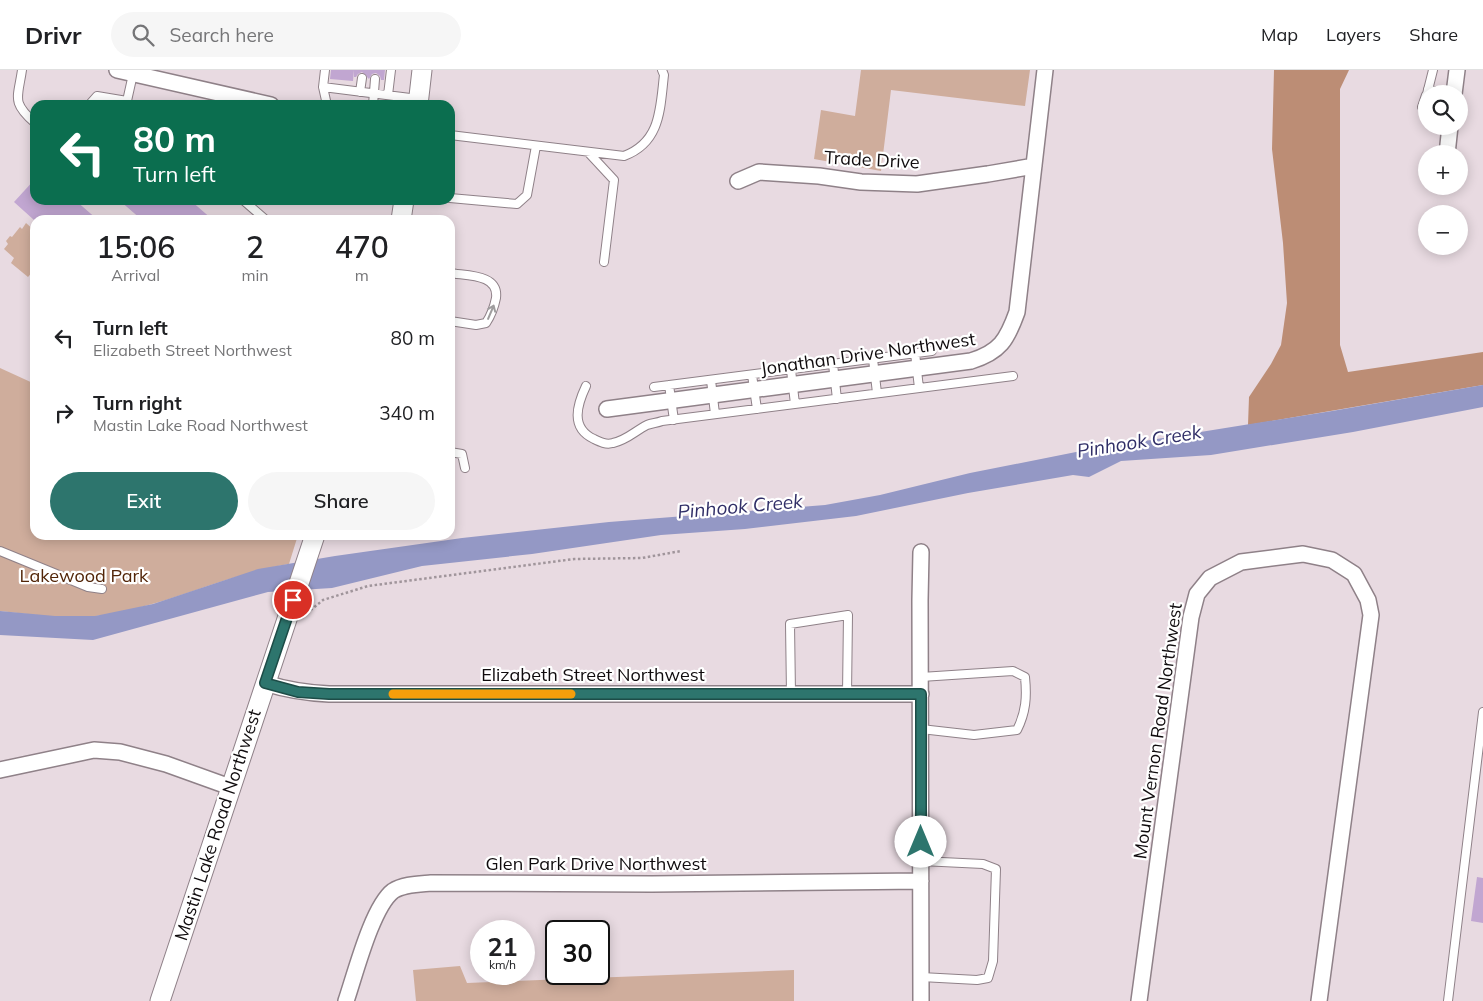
<!DOCTYPE html>
<meta charset="utf-8">
<style>
:root{--surface:#fff;--page:#f6f6f6;--text:#202124;--muted:#757577;--line:#e0e0e0;--accent:#2d756d}
body{margin:0;font-family:Mulish,sans-serif;background:var(--page);color:var(--text);height:100vh;display:flex;flex-direction:column;font-size:19px;white-space:nowrap}
*{box-sizing:border-box;margin:0}
p{font-size:16px;color:var(--muted)}
.icon{flex:none;width:28px;height:28px;fill:none;stroke:currentColor;stroke-width:2;stroke-linecap:round;stroke-linejoin:round}
.map{position:relative;flex:1;overflow:hidden}
.panel{position:absolute;left:30px;top:145px;width:425px;height:325px;display:flex;flex-direction:column;background:var(--surface);border-radius:15px;box-shadow:0 2px 12px #0003}
.panel>*{flex:none}
.banner{position:absolute;left:30px;top:30px;width:425px;height:105px;border-radius:15px;box-shadow:0 2px 12px #0003;background:#0b6e4f;color:#fff;overflow:hidden}
.controls{position:absolute;left:1418px;top:15px;display:grid;gap:10px}
.controls a{display:grid;place-items:center;width:50px;height:50px;border-radius:50%;background:var(--surface);box-shadow:0 2px 12px #0003;font-size:25px}
.speed{position:absolute;left:470px;top:850px;display:flex;gap:10px;font-size:25px;font-weight:700;text-align:center}
.speed>*{display:grid;place-content:center;width:65px;height:65px;border-radius:50%;background:var(--surface);box-shadow:0 2px 12px #0003;line-height:1}
.speed small{font-size:12px;font-weight:400}
.speed .limit{border:2px solid #111;border-radius:8px;background:#fff;color:#111}
.pin{position:absolute;display:grid;place-items:center;width:42px;height:42px;color:#fff;margin:-21px;border:2px solid #fff;border-radius:50%;box-shadow:0 1px 5px #0007}
.me{position:absolute;width:55px;margin:-28px;rotate:0deg;stroke-linejoin:round;filter:drop-shadow(0 0 4px #0008)}
.turn{display:flex;align-items:center;gap:18px;height:105px;padding:0 20px;font-size:22px}
.turn .icon{width:65px;height:65px;stroke-width:2.5}
.turn b{display:block;font-size:35px;line-height:42px}
.eta{display:flex;justify-content:space-evenly;align-items:center;height:85px;text-align:center}
.eta b{font-size:30px;font-weight:600;line-height:35px}
.button{display:flex;gap:10px;margin-top:auto;padding:10px 20px}
.button a{flex:1;height:58px;border-radius:30px;background:var(--accent);color:#fff;font-size:20px;font-weight:600;line-height:58px;text-align:center}
.button a+a{background:var(--page);color:var(--text)}
ul{padding:0;list-style:none}
li{display:flex;align-items:center;gap:15px;height:75px;padding:0 20px}
li div{flex:1}
li b{display:block;font-size:19px}
li em{font-style:normal}
header{display:flex;align-items:center;gap:30px;box-sizing:border-box;height:70px;padding:0 25px;background:var(--surface);border-bottom:1px solid var(--line)}
header strong{font-size:24px}
nav{display:flex;gap:28px;margin-inline-start:auto;font-size:18px}
.search{width:350px;height:45px;background:var(--page);display:flex;align-items:center;gap:12px;box-sizing:border-box;padding:0 18px;border-radius:28px;color:var(--muted);font-size:19px}
.map>svg:first-child{display:block}
.green{fill:#cfad9c}
.forest{fill:#bc8d75}
.water{fill:#9498c5}
.building{fill:#c1a6d1}
.lines{fill:none;stroke-linecap:round;stroke-linejoin:round}
.service-casing{stroke:#8f8188;stroke-width:10}
.minor-casing{stroke:#8f8188;stroke-width:18}
.tertiary-casing{stroke:#8f8188;stroke-width:21}
.path{stroke:#a0959b;stroke-width:2.5;stroke-dasharray:2.5 2.5;stroke-linecap:butt}
.service{stroke:#fff;stroke-width:8}
.minor{stroke:#fff;stroke-width:15}
.tertiary{stroke:#fff;stroke-width:19}
.oneway{stroke:#9f9d9e}
.route-casing{stroke:#1d4c47;stroke-width:12}
.route{stroke:#2d756d;stroke-width:9}
.slow{stroke:#f59e0b;stroke-width:9}
.labels{text-anchor:middle;stroke-width:4.5;stroke-linejoin:round;paint-order:stroke}
.street-label{font-size:18px;fill:#0f0b0d;stroke:#fff}
.park-label{font-size:18px;fill:#522508;stroke:#fff}
.water-label{font-size:19px;font-style:italic;fill:#302e67;stroke:#fff}
</style>
<header>
<strong>Drivr</strong>
<div class="search"><svg class="icon" aria-label="search" viewBox="0 0 24 24"><circle cx="10" cy="10" r="6"/><path d="M15 15l6 6"/></svg>Search here</div>
<nav><a>Map</a><a>Layers</a><a>Share</a></nav>
</header>
<div class="map">
<svg width="1483" height="931" viewBox="0 0 1483 931">
<rect width="100%" height="100%" fill="#e8dae1"/>
<path class="green" d="M861 0H1030L1025 36 891 20 881 101 814 89 821 40 855 46Z
M26 153 35 161V199L28 207 11 193 14 188 4 179 8 174 6 171 10 166 12 167 20 157 22 159Z
M0 298 35 314V465H298L289 494C223 505 162 538 96 546 65 550 31 544 0 541Z
M460 896 467 913 794 900V931H416L413 900Z"/>
<path class="forest" d="M1274 0H1349L1340 19V275L1348 302 1483 282V315L1248 355 1249 327 1271 294 1281 275 1287 233 1283 173 1272 79Z"/>
<path class="water" d="M1483 315V337L1353 362 1211 385 1121 391 1089 407 1073 405 968 423 856 446 745 459 661 465 532 484 422 496 332 518 268 522 93 570 0 565V541L55 546H95L153 534 258 499 335 486 462 468 609 452 825 435 880 425 970 403 1076 382 1332 341Z"/>
<path class="building" d="M331 0H354L353 11 330 9Z
M354 0H385L384 10H381L380 6 376 3 372 4 369 9 362 2 358 4 356 7H354Z
M35 109V130H75L98 150H34L14 132Z
M119 130H190L213 150H142Z
M1477 807 1483 808V853L1471 851Z"/>
<g class="lines">
<g class="service-casing">
<path id="service" d="M22 0C18 28 11 32 35 53
M325 0 323 17 327 35
M323 17 418 29
M1428 19 1446 24
M360 22 362 8
M1427 24 1433 0
M388 25 391 0
M89 35 97 26 127 31 133 4
M373 35 375 9
M1422 37 1426 25
M450 65 624 86C661 72 660 39 664 5L662 0
M588 82 614 110 604 192
M450 128 517 134 527 125 536 76
M243 130 266 150
M450 203C467 206 499 204 496 228 494 238 492 244 486 253L476 255 450 251
M915 283 919 318
M873 289 877 323
M833 294 837 329
M791 300 795 334
M752 305 757 339
M711 310 715 344
M669 315 674 350
M586 316C577 335 570 358 594 369 600 372 606 375 613 373 627 370 635 361 647 355 652 353 657 353 662 351L1013 306
M654 317 932 281
M450 382 462 384 465 398
M0 481 88 517 102 519
M921 607 1013 601 1025 607C1027 627 1026 642 1017 660L974 665 921 659
M791 624 790 554 848 545 847 624
M921 791 983 794 996 799 993 891 988 908 977 910 921 907
M1448 931 1483 642"/>
</g>
<g class="minor-casing">
<path id="minor" d="M117 0 271 35
M1454 24 1457 0
M1447 84 1450 56
M738 111 759 102 819 106 861 112 917 114 988 104 1034 96
M607 339 971 291C1000 282 1007 270 1017 242L1045 0
M921 482 920 530 921 931
M265 613C287 620 307 623 329 624H921
M0 700 94 680 120 682 166 694 230 717
M346 931C355 905 372 837 393 821 403 814 420 814 431 813L652 814 921 811
M1139 931 1191 547 1197 524 1210 508 1241 492 1303 484 1332 490 1354 504 1368 530 1371 545 1319 931"/>
</g>
<g class="tertiary-casing">
<path id="tertiary" d="M418 35 422 0
M401 150 404 130
M160 931 315 465"/>
</g>
<path class="path" d="M305 539H312L323 530 368 516 574 489 642 488 681 481"/>
<use href="#service" class="service"/>
<use href="#minor" class="minor"/>
<use href="#tertiary" class="tertiary"/>
</g>
<defs><path id="oneway-shaft" d="M-6 0H5M1.5-3L5.5 0L1.5 3" fill="none" stroke-width="1.6" stroke-linecap="round" stroke-linejoin="round" transform="scale(1.25)"/></defs>
<use class="oneway" href="#oneway-shaft" transform="translate(491 242) rotate(-67)"/>
<g class="lines">
<g class="route-casing">
<path id="route" d="M293 530 265 613 298 622 329 624H921V772"/>
</g>
<use href="#route" class="route"/>
<path class="slow" d="M393 624H571"/>
</g>
<g class="labels">
<g class="street-label">
<text transform="translate(872 90) rotate(3)" y="6">Trade Drive</text>
<text transform="translate(868 284) rotate(-8)" y="6">Jonathan Drive Northwest</text>
<text x="593" y="611">Elizabeth Street Northwest</text>
<text transform="translate(1158 661) rotate(-82)" y="6">Mount Vernon Road Northwest</text>
<text transform="translate(218 755) rotate(-72)" y="6">Mastin Lake Road Northwest</text>
<text x="596" y="800">Glen Park Drive Northwest</text>
</g>
<g class="park-label">
<text x="84" y="512">Lakewood Park</text>
</g>
<g class="water-label">
<text transform="translate(1139 371) rotate(-9)" y="7">Pinhook Creek</text>
<text transform="translate(740 436) rotate(-5)" y="7">Pinhook Creek</text>
</g>
</g>
</svg>
<div class="controls">
<a><svg class="icon" aria-label="search" viewBox="0 0 24 24"><circle cx="10" cy="10" r="6"/><path d="M15 15l6 6"/></svg></a>
<a>+</a>
<a>−</a>
</div>
<div class="speed"><div>21<small>km/h</small></div><div class="limit">30</div></div>
<div class="pin" style="left:293px;top:530px;background:#d93025"><svg class="icon" aria-label="arrive" viewBox="0 0 24 24"><path d="M6 21V4h12l-3 4 3 4H6"/></svg></div>
<svg class="me" style="left:921px;top:772px" viewBox="-20 -20 40 40"><circle r="19" fill="#fff"/><path d="M0-13L10 11 0 6-10 11z" fill="#2d756d"/></svg>
<div class="banner">
<div class="turn"><svg class="icon" aria-label="left" viewBox="0 0 24 24"><path d="M17 20v-9H6M10 6l-5 5 5 5"/></svg><div><b>80 m</b>Turn left</div></div>
</div>
<section class="panel">
<div class="eta">
<div><b>15:06</b><p>Arrival</p></div>
<div><b>2</b><p>min</p></div>
<div><b>470</b><p>m</p></div>
</div>
<ul>
<li><svg class="icon" aria-label="left" viewBox="0 0 24 24"><path d="M17 20v-9H6M10 6l-5 5 5 5"/></svg><div><b>Turn left</b><p>Elizabeth Street Northwest</p></div><em>80 m</em></li>
<li><svg class="icon" aria-label="right" viewBox="0 0 24 24"><path d="M7 20v-9h11M14 6l5 5-5 5"/></svg><div><b>Turn right</b><p>Mastin Lake Road Northwest</p></div><em>340 m</em></li>
</ul>
<div class="button"><a>Exit</a><a>Share</a></div>
</section>
</div>
